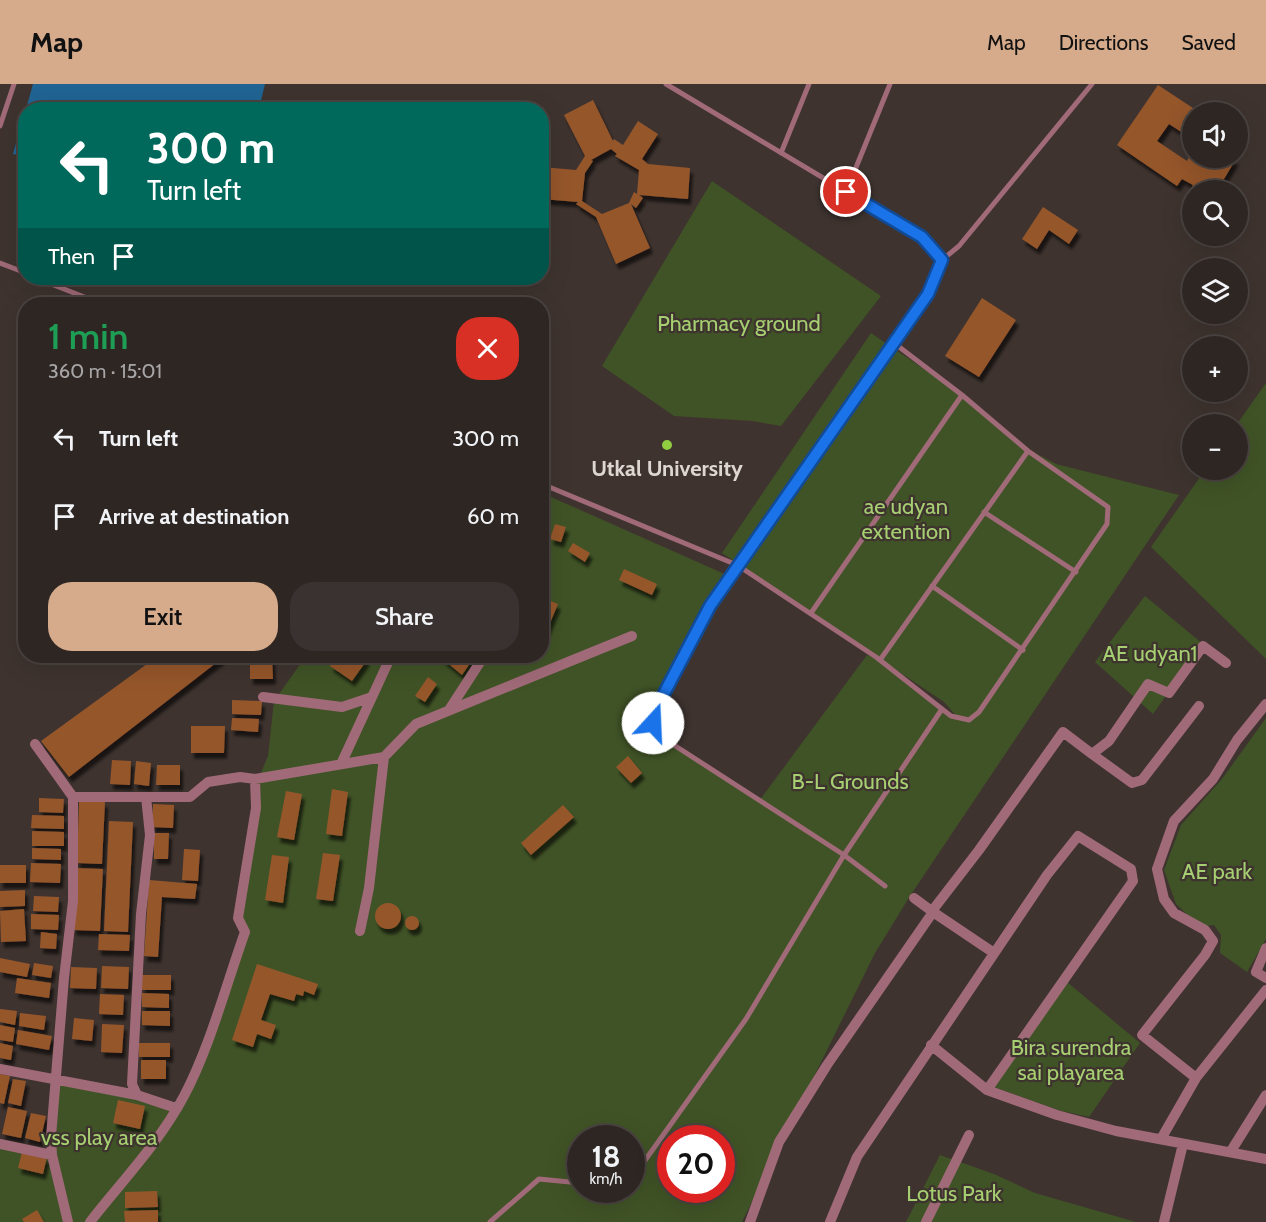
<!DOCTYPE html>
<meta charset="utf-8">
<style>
:root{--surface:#2e2623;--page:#3a3230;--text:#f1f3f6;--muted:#a7a5a6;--line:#494341;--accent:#d6ab8b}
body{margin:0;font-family:Cabin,sans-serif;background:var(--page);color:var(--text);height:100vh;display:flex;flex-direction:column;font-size:22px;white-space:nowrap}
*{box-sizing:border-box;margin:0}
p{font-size:20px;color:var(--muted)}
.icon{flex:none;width:33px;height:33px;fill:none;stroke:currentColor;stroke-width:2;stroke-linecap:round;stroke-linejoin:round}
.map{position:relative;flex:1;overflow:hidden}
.drawer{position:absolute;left:18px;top:213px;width:531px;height:366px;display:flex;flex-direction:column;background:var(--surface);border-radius:24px;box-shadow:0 6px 24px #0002,0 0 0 2px var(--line)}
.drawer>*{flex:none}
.guide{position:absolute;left:18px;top:18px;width:531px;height:183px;border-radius:24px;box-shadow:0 6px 24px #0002,0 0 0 2px var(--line);background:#00695c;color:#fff;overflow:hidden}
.buttons{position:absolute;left:1182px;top:18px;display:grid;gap:12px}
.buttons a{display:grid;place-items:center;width:66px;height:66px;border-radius:50%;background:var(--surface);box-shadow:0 6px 24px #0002,0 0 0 2px var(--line);font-size:30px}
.speed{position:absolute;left:567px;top:1041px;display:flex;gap:12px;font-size:30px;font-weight:700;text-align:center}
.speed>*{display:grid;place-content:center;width:78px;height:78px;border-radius:50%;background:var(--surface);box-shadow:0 6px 24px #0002,0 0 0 2px var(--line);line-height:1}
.speed small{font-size:15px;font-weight:400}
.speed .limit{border:9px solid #d22;background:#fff;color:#111}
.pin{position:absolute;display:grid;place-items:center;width:51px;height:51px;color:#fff;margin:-26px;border:3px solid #fff;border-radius:50%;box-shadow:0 2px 6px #0007}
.me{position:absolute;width:66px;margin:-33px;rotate:20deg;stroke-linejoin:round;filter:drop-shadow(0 0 4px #0008)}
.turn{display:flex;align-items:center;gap:21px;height:126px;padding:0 30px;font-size:27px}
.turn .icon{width:78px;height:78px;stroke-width:2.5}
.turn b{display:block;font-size:42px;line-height:51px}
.then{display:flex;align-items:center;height:57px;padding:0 30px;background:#0003;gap:12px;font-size:22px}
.round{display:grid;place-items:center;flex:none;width:63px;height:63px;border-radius:24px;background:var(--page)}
.overview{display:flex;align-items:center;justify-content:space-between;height:102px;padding:0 30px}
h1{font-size:36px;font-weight:600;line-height:45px;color:#1e9e55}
.action{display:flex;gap:12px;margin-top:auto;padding:12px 30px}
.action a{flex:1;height:69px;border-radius:24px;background:var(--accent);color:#111;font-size:24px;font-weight:600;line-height:69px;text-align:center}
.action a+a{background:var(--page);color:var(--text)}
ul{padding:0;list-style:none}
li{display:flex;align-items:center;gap:18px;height:78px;padding:0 30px}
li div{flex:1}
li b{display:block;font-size:22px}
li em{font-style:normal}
header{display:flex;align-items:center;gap:36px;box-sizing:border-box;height:84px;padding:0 30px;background:var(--accent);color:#111}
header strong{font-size:28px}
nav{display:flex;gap:33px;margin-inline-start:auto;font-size:21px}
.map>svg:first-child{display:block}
.green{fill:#405326;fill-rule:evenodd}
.water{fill:#206493}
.building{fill:#95562c;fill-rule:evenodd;filter:url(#shadow)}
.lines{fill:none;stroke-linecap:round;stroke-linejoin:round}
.service{stroke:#a06a78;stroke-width:5}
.minor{stroke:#a06a78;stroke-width:10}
.route-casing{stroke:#114b97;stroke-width:15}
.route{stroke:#1a73e8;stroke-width:10}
.poi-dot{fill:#91cd40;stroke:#3e332f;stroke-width:2}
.labels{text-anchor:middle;stroke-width:4.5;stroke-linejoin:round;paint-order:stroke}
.park-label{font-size:22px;fill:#a6cf71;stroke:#3e332f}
.poi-label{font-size:22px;font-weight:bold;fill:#ddd6d3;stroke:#3e332f}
</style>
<header>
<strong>Map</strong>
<nav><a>Map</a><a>Directions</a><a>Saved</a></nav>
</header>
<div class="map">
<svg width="1266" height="1138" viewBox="0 0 1266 1138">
<defs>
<filter id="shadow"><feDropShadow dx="3" dy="5.5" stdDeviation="1.5" flood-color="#0009"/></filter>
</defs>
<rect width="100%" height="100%" fill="#3e332f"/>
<path class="green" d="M712 97 881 212 781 342 752 337 674 332 602 282Z
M871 249 962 311 1028 365 1056 380 1179 411 910 812 875 869 742 1138H94L169 1040 245 854 241 834 257 698 268 672 274 617 306 572H542V409L729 492 679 580 653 639 659 653 759 717 867 571 880 576 959 635 944 618 722 469ZM580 1054H632V1106H580ZM670 1054H722V1106H670Z
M1266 299V575L1151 463 1205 386H1238L1237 340Z
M1145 512 1203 560 1153 630 1095 578Z
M1266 634V855L1247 888 1220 869 1221 851 1214 841 1200 843 1176 820 1164 786 1181 741 1222 695Z
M1067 898 1140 959 1089 1033 1058 1026 994 1003Z
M58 999 175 1024 88 1138H69L55 1075Z
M0 1060 52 1071 68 1138H0Z
M940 1071 994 1090 1035 1109 1136 1138H906Z"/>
<path class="water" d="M33 0H265L259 25H26Z
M25 27 26 72H25L13 70Z"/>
<path class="building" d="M1158 1 1199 28H1192V55L1169 40 1157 57 1187 77 1192 67V74L1236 75 1218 105 1211 101 1208 106H1192V114L1188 111 1193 101 1182 95 1177 102 1117 61Z
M593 16 613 57 614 55 623 61 638 37 658 50 642 75 648 80 690 84 688 115 639 111 643 114 636 124 631 120 650 164 616 180 596 133 576 120 578 118 542 115V83L576 86 585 72 564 31ZM611 65 617 70 615 72 639 86 637 110 634 108 629 119 602 130 582 117 585 89 593 77 591 76Z
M1043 123 1078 146 1069 160 1049 146 1037 165 1022 155Z
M982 214 1016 236 979 293 945 272Z
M555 440 566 443 561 458 550 455Z
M573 459 590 469 585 478 568 467Z
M624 485 657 500 652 511 619 496Z
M548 516 558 520 542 558V531Z
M158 572H225L69 693 41 657Z
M250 572H272L273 595H250Z
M338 572H361L367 576 352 597 330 582Z
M439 572H475L462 591Z
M428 593 437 600 425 618 415 612Z
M232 616 262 617 261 631 232 630Z
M232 634 259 635 258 648 231 646Z
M191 642H225L224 669H191Z
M628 672 642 689 631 699 616 683Z
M112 676 131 677 130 701 110 700Z
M136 677 151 679 149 702 134 700Z
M157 681H180V701H156Z
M332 705 348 708 342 752 326 750Z
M286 707 302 710 294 756 277 753Z
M39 714 64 715 63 729 39 728Z
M79 717 105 718 102 780 77 779Z
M153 720 174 721 173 744 152 743Z
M563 721 574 733 531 771 521 759Z
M32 731 64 732V745L31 744Z
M109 737 133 738 128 848 104 847Z
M32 747 64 748V762H32Z
M154 749H169L168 775H154Z
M32 764 61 765V776L32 775Z
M184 765 200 766 198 797 182 796Z
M323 769 340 771 333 817 316 815Z
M272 771 289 773 283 819 265 816Z
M31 779 61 780 60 799 30 798Z
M0 781H26V799H0Z
M76 784 103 785 100 847 73 846Z
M149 796 197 800 195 815 162 813 158 873 144 872Z
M25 806V822L0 823V807Z
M34 812 59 813 58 828 33 827Z
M375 832a13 13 0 1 1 26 0a13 13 0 1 1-26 0Z
M24 825 26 857 1 858 0 827Z
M31 830 59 831 58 846 31 845Z
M405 839a7 7 0 1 1 14 0a7 7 0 1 1-14 0Z
M41 848 57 850 56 865 40 864Z
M99 850 130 851 129 867 98 866Z
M0 874 30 880 27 893 0 888Z
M34 879 53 882 51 894 32 891Z
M257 880 318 900 314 911 304 907 303 912 296 910 294 917 270 910 261 936 276 941 271 955 257 950 253 963 232 956Z
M102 882 129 883 128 905 101 904Z
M71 883 97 884 96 905 70 904Z
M142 891H171V906H142Z
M17 894 51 899 49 914 15 909Z
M142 909 169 910V924L142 923Z
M100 910 124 911 123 931 99 930Z
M0 925 17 927 15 941 0 938Z
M142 927H170V942L142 941Z
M20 929 46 932 44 946 19 942Z
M74 934 94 936 92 957 72 955Z
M102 940 124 941 122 969 101 968Z
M0 941 15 944 13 958 0 956Z
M18 946 52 952 49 966 16 960Z
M0 959 13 962 11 976 0 974Z
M139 959H170V973H139Z
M141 976H166V995H141Z
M0 990 10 992 4 1020 0 1019Z
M13 995 26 997 21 1022 8 1019Z
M118 1016 145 1022 140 1045 113 1039Z
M8 1023 27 1027 21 1054 2 1050Z
M31 1029 46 1032 40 1058 25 1054Z
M22 1068 47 1073 43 1090 18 1084Z
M157 1107 158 1123 125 1124V1108Z
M37 1126 44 1138H24L22 1135Z
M158 1126V1138H125L124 1127Z"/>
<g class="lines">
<path class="service" d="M666 0 922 153 942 176 928 210 737 481 876 573 942 625 844 771 885 802
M0 42 14 0
M781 69 809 0
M846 108 890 0
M942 176 959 162 1092 0
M0 179 26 189
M36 194 102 220
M894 259 962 311 1028 367 1108 423 1107 440 979 628 969 636 951 632 942 625
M542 400 737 481C709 524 667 589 653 639L660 652 844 771 746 935 641 1082 632 1083
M984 428 1076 488
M932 502 1023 566
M811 529 962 311
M880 576 1028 367
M490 1138 539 1095 580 1099"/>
<path class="minor" d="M263 613 342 623 372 613
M449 626 484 572
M35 660 73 713V817L64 894 51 1053 52 1071 68 1138
M1092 670 1132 699 1142 696 1199 622
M384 673 416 640 632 552
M341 680 391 572
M255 695 384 673 369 804 360 847
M73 713H190L208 698 240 693 255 695 256 724 238 834 245 848C226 901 210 963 184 1012 159 1059 122 1097 90 1138
M146 713 150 751 141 830 132 1000 137 1011 176 1024
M932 827 979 766 1063 648 1092 670 1109 657 1148 600 1169 609 1203 562 1226 579
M933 828 994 869
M1266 864 1256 888 1266 894
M931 961 987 1006 1057 1031 1116 1047 1266 1075
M0 985 137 1011
M1196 994 1142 951 1205 871 1213 857 1205 846 1174 829 1164 815 1157 785 1174 737 1213 695 1237 656 1266 620
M1161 1055 1196 994 1266 906
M0 1060 52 1071
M1231 1067 1266 1011
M750 1138 779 1058 827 981 933 828 914 814
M830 1138 857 1073 1047 791 1078 752 1131 785 1133 797 987 1006
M926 1138 969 1051
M1164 1138 1183 1060"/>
</g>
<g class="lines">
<g class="route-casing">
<path id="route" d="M653 639 658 621 710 522 928 210 942 176 922 153 846 108"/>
</g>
<use href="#route" class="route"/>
</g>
<circle class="poi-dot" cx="667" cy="361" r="6"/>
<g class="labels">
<g class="park-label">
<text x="739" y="247">Pharmacy ground</text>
<text x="906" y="430">ae udyan<tspan x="906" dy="25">extention</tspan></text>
<text x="1150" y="577">AE udyan1</text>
<text x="850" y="705">B-L Grounds</text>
<text x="1217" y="795">AE park</text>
<text x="1071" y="971">Bira surendra<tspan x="1071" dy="25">sai playarea</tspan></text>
<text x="99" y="1061">vss play area</text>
<text x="954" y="1117">Lotus Park</text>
</g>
<g class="poi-label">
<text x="667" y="392">Utkal University</text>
</g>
</g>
</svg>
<div class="buttons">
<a><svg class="icon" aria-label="sound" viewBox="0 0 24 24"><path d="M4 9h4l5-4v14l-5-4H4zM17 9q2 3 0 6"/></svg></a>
<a><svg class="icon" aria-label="search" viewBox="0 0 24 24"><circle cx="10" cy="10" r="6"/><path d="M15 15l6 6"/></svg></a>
<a><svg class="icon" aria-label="layers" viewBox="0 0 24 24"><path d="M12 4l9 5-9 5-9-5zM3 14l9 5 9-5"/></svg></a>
<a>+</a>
<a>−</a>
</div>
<div class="speed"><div>18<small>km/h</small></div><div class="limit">20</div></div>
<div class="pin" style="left:846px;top:108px;background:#d93025"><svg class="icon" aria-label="arrive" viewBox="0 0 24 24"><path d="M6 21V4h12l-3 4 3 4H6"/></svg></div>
<svg class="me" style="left:653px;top:639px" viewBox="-20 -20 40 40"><circle r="19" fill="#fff"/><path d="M0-13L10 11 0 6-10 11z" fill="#1a73e8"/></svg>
<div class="guide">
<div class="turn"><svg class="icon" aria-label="left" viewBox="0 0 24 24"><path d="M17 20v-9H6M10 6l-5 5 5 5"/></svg><div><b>300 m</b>Turn left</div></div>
<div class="then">Then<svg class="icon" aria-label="arrive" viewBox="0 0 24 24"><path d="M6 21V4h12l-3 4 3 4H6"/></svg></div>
</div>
<section class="drawer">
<div class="overview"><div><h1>1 min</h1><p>360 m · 15:01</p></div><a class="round" style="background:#d93025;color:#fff"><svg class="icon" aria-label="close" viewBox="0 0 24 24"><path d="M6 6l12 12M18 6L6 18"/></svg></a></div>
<ul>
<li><svg class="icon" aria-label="left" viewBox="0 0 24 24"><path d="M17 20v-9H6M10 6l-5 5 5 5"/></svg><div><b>Turn left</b></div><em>300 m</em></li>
<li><svg class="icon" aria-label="arrive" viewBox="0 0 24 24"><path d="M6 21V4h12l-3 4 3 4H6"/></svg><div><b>Arrive at destination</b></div><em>60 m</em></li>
</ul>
<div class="action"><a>Exit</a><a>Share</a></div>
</section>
</div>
